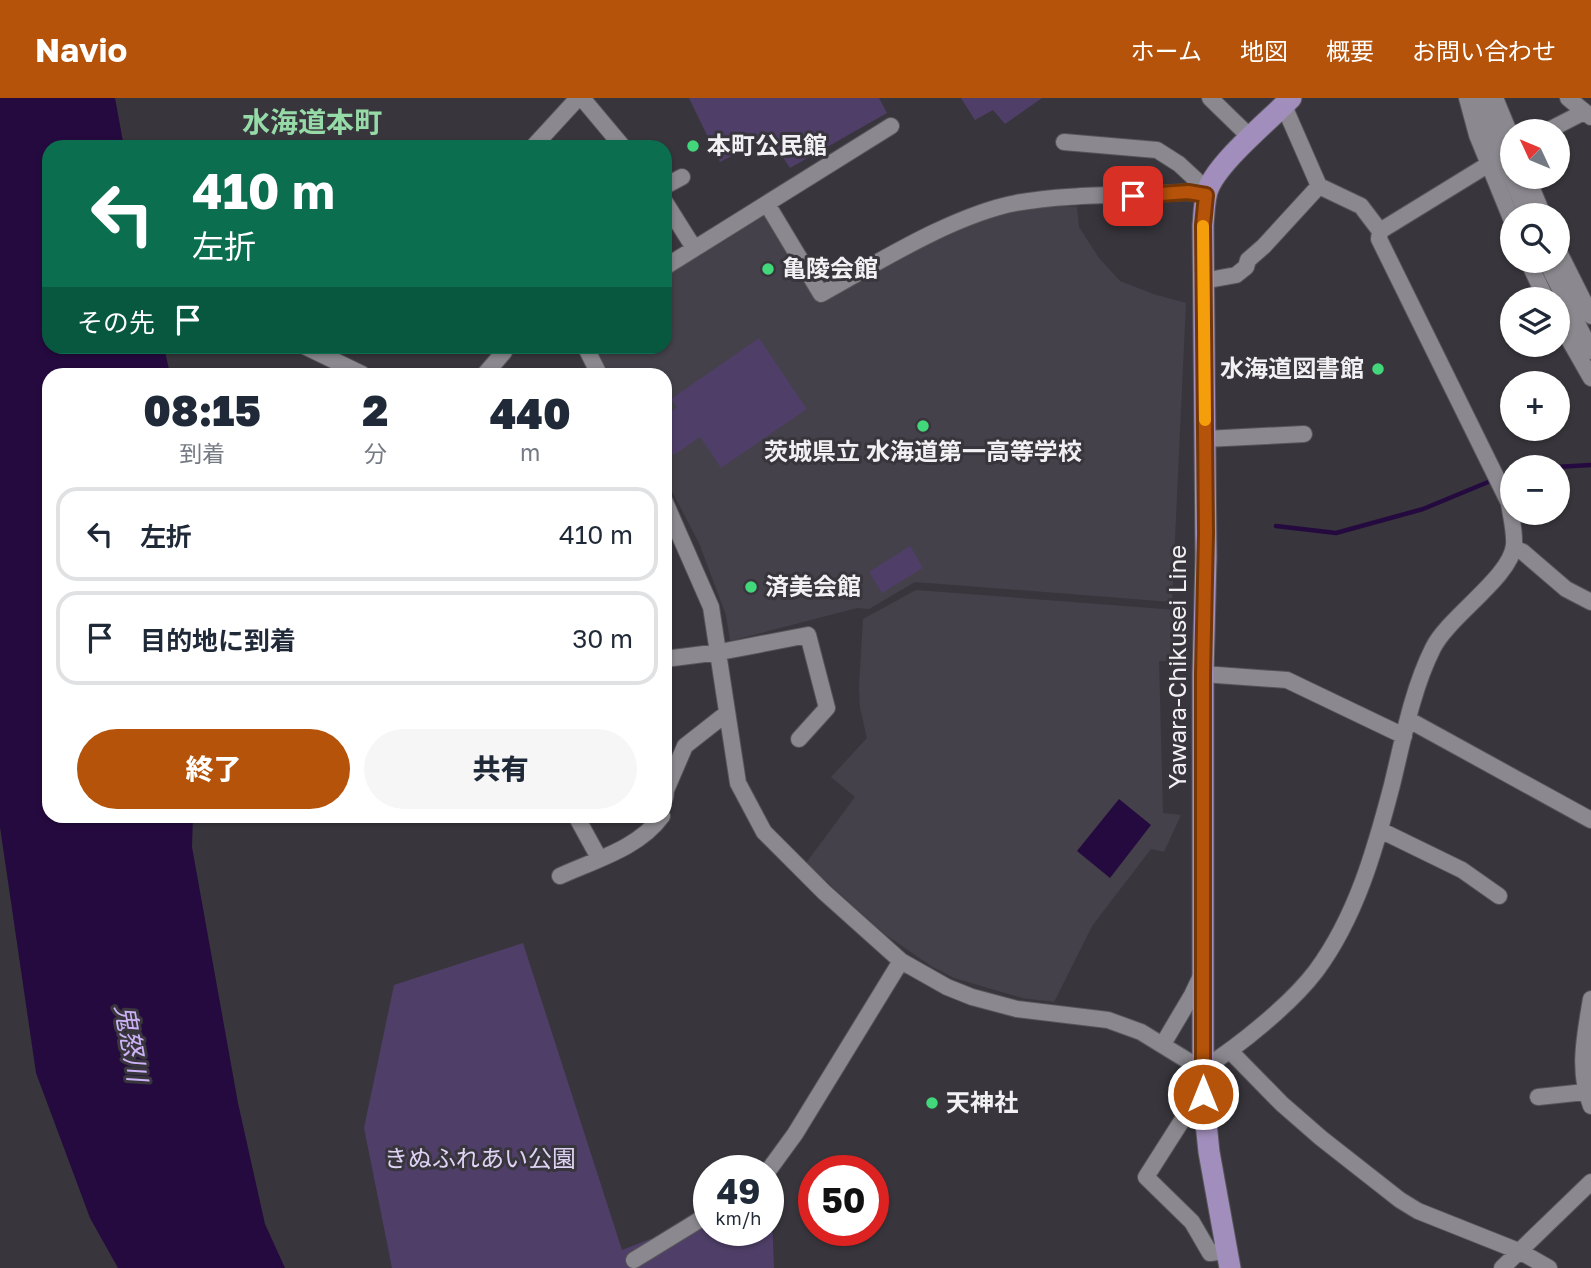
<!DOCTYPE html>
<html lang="ja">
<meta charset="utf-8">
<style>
:root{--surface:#fff;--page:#f6f6f7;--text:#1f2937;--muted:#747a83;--line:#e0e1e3;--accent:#b45309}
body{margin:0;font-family:"Golos Text","Noto Sans JP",sans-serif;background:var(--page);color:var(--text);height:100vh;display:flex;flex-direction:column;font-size:26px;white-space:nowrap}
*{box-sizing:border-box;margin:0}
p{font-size:23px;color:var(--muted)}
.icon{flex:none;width:38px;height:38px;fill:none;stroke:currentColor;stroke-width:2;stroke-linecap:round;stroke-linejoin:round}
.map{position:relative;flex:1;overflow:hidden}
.sheet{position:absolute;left:42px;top:270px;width:630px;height:455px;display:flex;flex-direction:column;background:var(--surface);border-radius:21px;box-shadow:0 2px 5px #0004}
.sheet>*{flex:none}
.hud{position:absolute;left:42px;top:42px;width:630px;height:214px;border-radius:21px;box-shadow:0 2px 5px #0004;background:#0b6e4f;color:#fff;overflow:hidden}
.needle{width:46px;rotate:314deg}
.controls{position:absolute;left:1500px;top:21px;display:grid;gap:14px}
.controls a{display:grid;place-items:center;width:70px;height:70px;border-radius:50%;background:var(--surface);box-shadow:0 2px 5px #0004;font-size:35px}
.speed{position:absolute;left:693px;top:1057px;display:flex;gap:14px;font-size:35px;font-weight:700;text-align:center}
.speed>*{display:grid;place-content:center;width:91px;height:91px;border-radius:50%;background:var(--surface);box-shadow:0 2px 5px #0004;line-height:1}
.speed small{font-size:18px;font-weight:400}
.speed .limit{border:10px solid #d22;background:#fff;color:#111}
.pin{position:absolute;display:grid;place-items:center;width:60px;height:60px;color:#fff;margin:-30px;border-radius:14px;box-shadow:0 4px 10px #0006}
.me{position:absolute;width:77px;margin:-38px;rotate:0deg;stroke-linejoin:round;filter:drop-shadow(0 0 5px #0008)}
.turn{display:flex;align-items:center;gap:24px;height:147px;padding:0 35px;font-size:32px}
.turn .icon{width:91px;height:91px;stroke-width:2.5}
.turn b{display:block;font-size:49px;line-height:60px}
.then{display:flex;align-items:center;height:66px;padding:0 35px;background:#0003;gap:14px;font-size:26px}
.eta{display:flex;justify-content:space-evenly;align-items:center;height:119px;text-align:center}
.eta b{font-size:42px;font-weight:800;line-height:49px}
.button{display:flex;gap:14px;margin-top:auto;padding:14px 35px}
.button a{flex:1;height:80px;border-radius:42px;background:var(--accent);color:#fff;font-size:28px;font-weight:800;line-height:80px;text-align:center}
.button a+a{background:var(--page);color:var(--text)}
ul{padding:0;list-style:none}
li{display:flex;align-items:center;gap:21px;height:94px;margin:0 14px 10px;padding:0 21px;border:4px solid var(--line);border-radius:21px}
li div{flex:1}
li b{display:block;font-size:26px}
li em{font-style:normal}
header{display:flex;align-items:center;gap:42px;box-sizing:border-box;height:98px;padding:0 35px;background:var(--accent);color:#fff}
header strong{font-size:33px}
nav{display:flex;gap:38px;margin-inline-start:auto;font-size:24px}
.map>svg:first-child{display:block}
.built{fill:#44414a}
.green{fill:#4f3f68}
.water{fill:#250a3f}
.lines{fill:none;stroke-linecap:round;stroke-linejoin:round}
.stream{stroke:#250a3f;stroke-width:4.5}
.minor-casing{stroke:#565559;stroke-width:18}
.major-casing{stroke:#565559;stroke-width:23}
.minor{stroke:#8b898f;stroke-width:16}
.major{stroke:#a18ebc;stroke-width:21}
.route-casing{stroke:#753606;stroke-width:18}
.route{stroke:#b45309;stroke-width:12}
.slow{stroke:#f59e0b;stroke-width:12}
.poi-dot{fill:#43d77b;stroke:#38363c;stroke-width:2.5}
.labels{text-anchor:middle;stroke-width:6;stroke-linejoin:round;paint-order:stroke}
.poi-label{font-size:24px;font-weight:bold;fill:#f1f0f3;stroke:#38363c;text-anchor:start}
.street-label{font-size:24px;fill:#f1f0f3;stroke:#38363c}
.park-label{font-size:24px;fill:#ded2f5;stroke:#38363c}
.water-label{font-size:26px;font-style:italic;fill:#cdb2f8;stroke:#38363c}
.quarter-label{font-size:28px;font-weight:bold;fill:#95daa7;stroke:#38363c}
</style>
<header>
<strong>Navio</strong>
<nav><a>ホーム</a><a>地図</a><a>概要</a><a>お問い合わせ</a></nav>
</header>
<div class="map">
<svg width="1591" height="1170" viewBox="0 0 1591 1170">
<rect width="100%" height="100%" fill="#38363c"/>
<path class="built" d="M1049 107 1077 109 1079 129 1099 160 1120 183 1153 196 1186 205 1172 504 915 484 869 511 857 510 730 543 726 517 699 445 665 380V276H610L593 249 665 248V173L766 110 821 202 930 143 1005 113Z
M916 492 1177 512 1176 563H1159L1163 715 1181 717 1164 754 1151 751 1092 828 1054 904 1022 900 954 880 931 868 886 837 806 765 855 699 831 679 867 640 860 610 859 589 863 521Z"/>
<path class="green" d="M689 0H879L887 15 790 70 769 38 720 64Z
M961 0H1042L1005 26 993 12 975 22Z
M759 240 807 311 721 370 700 339 674 357 665 345V318L677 309 671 301Z
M910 448 923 470 882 495 869 474Z
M523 845 622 1152 709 1118V1132H768V1095L771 1094 774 1170H392L364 1030 394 887Z"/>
<path class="water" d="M0 0H115L124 49H49V248L164 249 170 276H49V718H193L192 749 238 1005 265 1126 285 1170H118L90 1120 36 975 0 729Z
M1119 701 1151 727 1110 780 1077 753Z"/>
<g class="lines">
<path class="stream" d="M1556 369 1591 367
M1501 378 1512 374
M1276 428 1336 435 1423 411 1493 382"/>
<g class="minor-casing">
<path id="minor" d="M582 0 623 49
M1210 0 1250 39
M1467 0 1477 37 1512 123
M1479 0 1527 117
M1495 0 1512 41
M1568 0 1591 19
M1547 33 1584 14
M1064 44 1157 52 1179 66 1207 92
M533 49 578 0
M1527 79 1543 117
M665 88 682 79
M665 104 694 150
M767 106 821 196C877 165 953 117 1016 105 1071 95 1131 98 1188 94L1206 97
M1380 133 1489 66
M1558 152 1591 218
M1528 163 1546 201
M1546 163 1591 253
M665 169 891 28
M1203 183 1236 177 1246 169 1248 162 1264 148 1319 88
M1558 222 1591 280
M304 248 362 276
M585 248 599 276
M485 276 504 254 498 248
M1205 341 1304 336
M665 404 711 509 738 685 764 734 824 794 901 863 947 889 972 899 1017 911 1108 922 1141 934 1198 969 1204 970C1239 948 1291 906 1316 873 1356 819 1375 752 1392 687 1403 642 1412 592 1433 550 1449 518 1511 479 1514 447 1515 434 1511 419 1509 405L1379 141 1380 133 1361 108 1319 88 1284 8
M1514 450 1523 454 1566 491 1591 504
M665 561 720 554 808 537 827 610 799 641
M1203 576 1287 582 1404 638
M1409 622 1591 722
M665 700 666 692 685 648 727 615
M576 718 599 760
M1380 732 1462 772 1499 798
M560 778C595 762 639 750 662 718
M1591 901C1585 937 1577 973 1591 1008
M1163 946 1192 897 1201 878
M1230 953 1282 1006 1321 1040 1400 1102 1418 1113 1521 1154 1549 1170
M1203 996 1188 1013 1146 1079 1192 1124 1210 1155 1226 1153
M1538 999 1585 994
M768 1073 795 1036 901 863
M634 1162 709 1116
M1502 1170 1591 1084"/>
</g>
<g class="major-casing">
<path id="major" d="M1230 1170 1209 1054 1203 996V576L1206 458 1203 127C1204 117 1204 105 1207 94 1215 66 1270 22 1291 0"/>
</g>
<use href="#minor" class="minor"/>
<use href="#major" class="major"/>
</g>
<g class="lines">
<g class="route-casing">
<path id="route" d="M1133 98 1188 94 1206 97 1203 127 1206 435 1203 576V996"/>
</g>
<use href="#route" class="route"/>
<path class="slow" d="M1203 128 1205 322"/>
</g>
<g class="poi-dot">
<circle cx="693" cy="48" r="7"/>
<circle cx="768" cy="171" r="7"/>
<circle cx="1378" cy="271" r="7"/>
<circle cx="923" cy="328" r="7"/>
<circle cx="751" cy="489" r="7"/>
<circle cx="932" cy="1005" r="7"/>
</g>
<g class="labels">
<g class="poi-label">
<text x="707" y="56">本町公民館</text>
<text x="782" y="179">亀陵会館</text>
<text x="1364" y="279" text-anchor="end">水海道図書館</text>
<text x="923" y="362" text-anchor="middle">茨城県立 水海道第一高等学校</text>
<text x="765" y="497">済美会館</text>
<text x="946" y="1013">天神社</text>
</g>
<g class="street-label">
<text transform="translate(1178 569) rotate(-90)" y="8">Yawara-Chikusei Line</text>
</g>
<g class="park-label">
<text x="480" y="1069">きぬふれあい公園</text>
</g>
<g class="water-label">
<text transform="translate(131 945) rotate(80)" y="9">鬼怒川</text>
</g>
<g class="quarter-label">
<text x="312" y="34">水海道本町</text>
</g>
</g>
</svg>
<div class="controls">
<a><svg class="needle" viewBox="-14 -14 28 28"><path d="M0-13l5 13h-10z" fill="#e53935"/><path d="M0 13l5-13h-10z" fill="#747a83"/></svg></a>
<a><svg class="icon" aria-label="search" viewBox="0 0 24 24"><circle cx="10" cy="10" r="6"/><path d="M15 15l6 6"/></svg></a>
<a><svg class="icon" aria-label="layers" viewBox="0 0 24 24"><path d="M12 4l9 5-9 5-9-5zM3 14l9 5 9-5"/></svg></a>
<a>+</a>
<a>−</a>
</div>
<div class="speed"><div>49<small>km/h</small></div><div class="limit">50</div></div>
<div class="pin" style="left:1133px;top:98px;background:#d93025"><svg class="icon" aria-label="arrive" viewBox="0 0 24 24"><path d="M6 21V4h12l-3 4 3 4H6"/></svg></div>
<svg class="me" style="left:1203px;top:996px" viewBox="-20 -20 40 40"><circle r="17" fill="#b45309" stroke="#fff" stroke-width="3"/><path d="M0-11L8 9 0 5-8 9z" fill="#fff"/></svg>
<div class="hud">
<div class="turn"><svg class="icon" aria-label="left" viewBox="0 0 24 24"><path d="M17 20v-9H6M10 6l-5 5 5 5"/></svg><div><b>410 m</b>左折</div></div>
<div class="then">その先<svg class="icon" aria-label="arrive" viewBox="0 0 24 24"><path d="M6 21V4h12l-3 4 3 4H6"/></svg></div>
</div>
<section class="sheet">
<div class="eta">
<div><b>08:15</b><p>到着</p></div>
<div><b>2</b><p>分</p></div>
<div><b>440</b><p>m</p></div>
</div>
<ul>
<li><svg class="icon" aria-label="left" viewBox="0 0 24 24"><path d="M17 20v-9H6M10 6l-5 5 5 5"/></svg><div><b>左折</b></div><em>410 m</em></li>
<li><svg class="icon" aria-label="arrive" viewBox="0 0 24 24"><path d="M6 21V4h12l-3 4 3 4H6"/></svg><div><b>目的地に到着</b></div><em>30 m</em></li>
</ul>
<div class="button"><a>終了</a><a>共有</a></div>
</section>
</div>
